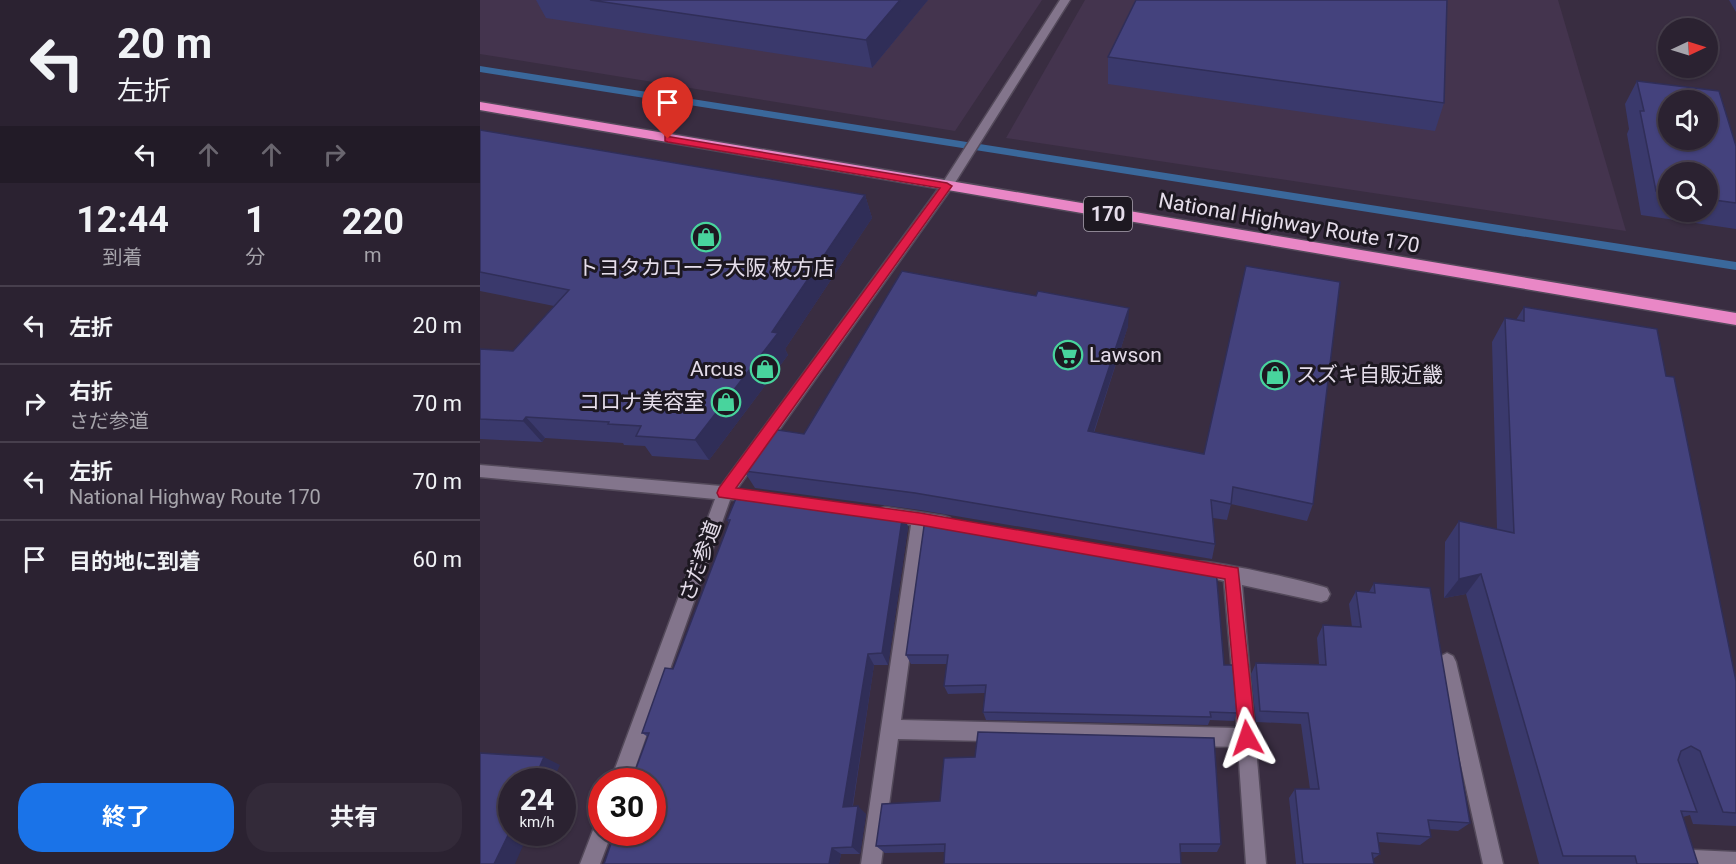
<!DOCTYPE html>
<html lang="ja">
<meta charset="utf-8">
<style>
:root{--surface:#2b2231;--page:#332a39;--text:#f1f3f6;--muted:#a6a4ab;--line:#473f4d;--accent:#1a73e8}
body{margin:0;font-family:Roboto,"Noto Sans JP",sans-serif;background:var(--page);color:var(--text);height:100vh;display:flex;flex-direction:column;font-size:22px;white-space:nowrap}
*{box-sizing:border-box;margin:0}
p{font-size:20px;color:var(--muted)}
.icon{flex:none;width:33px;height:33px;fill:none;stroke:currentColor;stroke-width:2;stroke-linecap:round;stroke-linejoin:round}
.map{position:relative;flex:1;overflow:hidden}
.drawer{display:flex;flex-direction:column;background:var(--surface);width:480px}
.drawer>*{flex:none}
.banner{background:#2b2231;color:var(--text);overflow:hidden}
.needle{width:39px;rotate:86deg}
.tools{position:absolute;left:1178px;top:18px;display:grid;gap:12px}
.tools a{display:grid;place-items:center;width:60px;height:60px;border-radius:50%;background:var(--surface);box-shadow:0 2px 4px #0004,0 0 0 2px var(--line);font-size:30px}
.speed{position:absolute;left:18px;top:768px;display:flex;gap:12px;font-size:30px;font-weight:700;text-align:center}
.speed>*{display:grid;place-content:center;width:78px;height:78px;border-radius:50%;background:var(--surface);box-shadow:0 2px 4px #0004,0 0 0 2px var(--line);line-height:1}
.speed small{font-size:15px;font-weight:400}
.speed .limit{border:9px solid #d22;background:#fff;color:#111}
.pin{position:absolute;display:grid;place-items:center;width:51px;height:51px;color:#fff;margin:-62px -26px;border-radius:50% 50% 50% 0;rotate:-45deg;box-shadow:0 0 6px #0007}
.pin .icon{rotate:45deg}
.me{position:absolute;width:66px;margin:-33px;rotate:355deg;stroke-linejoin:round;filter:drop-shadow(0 0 4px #0008)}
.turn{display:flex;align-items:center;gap:21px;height:126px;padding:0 18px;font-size:27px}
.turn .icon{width:78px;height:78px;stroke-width:2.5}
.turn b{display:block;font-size:42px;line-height:51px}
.lanes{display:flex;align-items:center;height:57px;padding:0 18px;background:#0003;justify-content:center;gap:30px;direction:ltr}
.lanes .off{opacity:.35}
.eta{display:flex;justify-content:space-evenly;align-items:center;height:102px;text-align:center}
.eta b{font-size:36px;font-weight:700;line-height:42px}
.primary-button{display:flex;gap:12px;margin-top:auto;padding:12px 18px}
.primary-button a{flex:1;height:69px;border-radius:24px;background:var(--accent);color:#fff;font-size:24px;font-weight:700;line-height:69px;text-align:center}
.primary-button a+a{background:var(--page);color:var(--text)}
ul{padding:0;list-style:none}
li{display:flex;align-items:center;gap:18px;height:78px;padding:0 18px;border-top:2px solid var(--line)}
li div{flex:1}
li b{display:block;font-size:22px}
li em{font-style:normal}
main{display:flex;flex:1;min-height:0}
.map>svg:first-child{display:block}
.built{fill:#44344e}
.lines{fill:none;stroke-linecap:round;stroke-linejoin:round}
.stream{fill:#3a689b;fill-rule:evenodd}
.minor-casing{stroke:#53495a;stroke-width:3}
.highway-casing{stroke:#53495a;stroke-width:3}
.minor{fill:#83758c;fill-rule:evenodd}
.highway{fill:#e987c6;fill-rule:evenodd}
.wall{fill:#3a396c;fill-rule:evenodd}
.shaded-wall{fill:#302e58}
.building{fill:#44427d;stroke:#302e58;stroke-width:1.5;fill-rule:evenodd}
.route{fill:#e11d48;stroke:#92132f;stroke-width:1.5}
.labels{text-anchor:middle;stroke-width:6;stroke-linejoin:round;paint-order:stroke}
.shield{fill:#1d1821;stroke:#a9a2ae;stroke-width:1.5}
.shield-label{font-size:20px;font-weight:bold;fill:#e5ddea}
.street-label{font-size:21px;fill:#e5ddea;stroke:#1d1821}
.poi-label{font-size:21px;fill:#e5ddea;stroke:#1d1821;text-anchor:start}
</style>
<main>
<section class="drawer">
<div class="banner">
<div class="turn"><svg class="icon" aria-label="left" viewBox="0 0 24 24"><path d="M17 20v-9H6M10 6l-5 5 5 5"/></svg><div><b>20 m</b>左折</div></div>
<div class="lanes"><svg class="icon" aria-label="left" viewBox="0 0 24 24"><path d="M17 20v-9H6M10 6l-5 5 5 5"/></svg><svg class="icon off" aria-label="ahead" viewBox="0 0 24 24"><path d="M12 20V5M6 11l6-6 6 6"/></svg><svg class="icon off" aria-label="ahead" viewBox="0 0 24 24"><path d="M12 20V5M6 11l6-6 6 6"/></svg><svg class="icon off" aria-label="right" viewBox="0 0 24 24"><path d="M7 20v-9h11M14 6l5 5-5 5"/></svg></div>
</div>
<div class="eta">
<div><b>12:44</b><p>到着</p></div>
<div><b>1</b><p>分</p></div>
<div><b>220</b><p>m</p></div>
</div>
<ul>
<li><svg class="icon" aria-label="left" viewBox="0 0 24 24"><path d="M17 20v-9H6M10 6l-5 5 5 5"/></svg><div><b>左折</b></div><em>20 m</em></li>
<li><svg class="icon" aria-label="right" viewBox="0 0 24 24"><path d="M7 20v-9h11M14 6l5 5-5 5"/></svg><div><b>右折</b><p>さだ参道</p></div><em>70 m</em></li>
<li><svg class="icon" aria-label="left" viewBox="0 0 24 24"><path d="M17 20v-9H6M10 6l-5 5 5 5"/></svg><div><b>左折</b><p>National Highway Route 170</p></div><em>70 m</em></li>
<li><svg class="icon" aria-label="arrive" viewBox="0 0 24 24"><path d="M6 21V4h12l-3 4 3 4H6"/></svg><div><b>目的地に到着</b></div><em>60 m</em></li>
</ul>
<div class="primary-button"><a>終了</a><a>共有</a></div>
</section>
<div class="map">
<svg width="1256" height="864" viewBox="0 0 1256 864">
<rect width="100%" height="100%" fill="#392d41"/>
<path class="built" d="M0 0H562L475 131 0 54Z
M605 0H1078L1146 231 526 138Z"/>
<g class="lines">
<path class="stream" d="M0 66 1256 262V270L0 72Z"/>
<g class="minor-casing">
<path id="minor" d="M580 0H590L471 189 257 489 261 494 259 499 250 500 150 782H130L235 499 0 477V465L241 486 462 184Z
M405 507 464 516 470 518 472 523 470 528 464 530 447 527 421 720 757 728 744 581 709 572 707 567 709 562C722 557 829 582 847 588L850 594 847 600 841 602 762 585 786 864H766L758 747 418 739 401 864H381L431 525 399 519 397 514 399 509Z
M967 653 973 656 976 662 1023 864H1003L958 662 961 656Z
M122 822V832H132L120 864H100L115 825Z
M1214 850 1256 852V864H1205L1204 860 1207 853Z"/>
</g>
<g class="highway-casing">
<path id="highway" d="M0 102 1256 313V325L0 110Z"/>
</g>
<use href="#minor" class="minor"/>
<use href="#highway" class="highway"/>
</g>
<path class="wall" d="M56 0H448L392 68 66 18Z
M1249 0H1256V12Z
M628 57 964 103 955 131 628 84Z
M1157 81 1256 146V229L1161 215 1147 134 1149 129 1145 104ZM1188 172H1227V212H1188Z
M0 130 385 195 392 218 305 349 308 355 229 460 172 456 165 446 144 445 143 443 65 438 62 442 0 439V349L33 351 74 306 0 291Z
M1044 307 1186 376 1256 681V826L1213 824 1210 815 1203 817 1218 864H1059L986 594 964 598 965 542 979 521 1017 529 1012 342 1025 318 1036 320Z
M648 326 614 433 833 504 827 521 751 504 747 520 733 518 735 544 732 559 440 510 275 488 264 471 324 434Z
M423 513 428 527 408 665H394L373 806 386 814 380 854H361L359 864H124L168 737 162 733 193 669 249 523 247 520Z
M445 519 744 665 757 713 754 721 730 720 728 725 506 720 503 712 505 693 468 694 464 686 467 664H431L426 655Z
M894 583 990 823 978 831 949 829 951 837 940 845 898 842 900 854 893 859 894 864H816L809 798 815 789H830L821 724 776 722 771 674 776 663 839 664 837 638 843 625 872 627 869 604 876 591 889 592Z
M495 757 741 844 737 852H465L405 853 396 846 460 801Z"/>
<path class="shaded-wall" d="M420 0H448L392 68 386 40Z
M385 195 392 218 305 349 308 355 229 460 215 440 292 332Z
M649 308 648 326 608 449V431Z
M46 417 65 438 62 442 43 421Z
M423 513 428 527 408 665 402 653Z
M1001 574 986 594 964 598 979 579Z
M388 654 394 665 371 815 363 807Z
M64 757 80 765 72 782H53Z
M378 806 386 814 380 854 372 847Z
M32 827V832H49L35 864H14Z
M352 848 361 854 359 864H349Z"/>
<path class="building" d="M110 0H420L386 40Z
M656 0H967L964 103 628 57Z
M1157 81 1239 91 1256 146V203L1227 199V172H1188V193L1176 191 1160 111H1164ZM1188 100H1227V140H1188Z
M0 130 385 195 292 332 298 333 215 440 156 436 161 426 128 424 129 422 46 417 43 421 0 419V349L33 351 89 290 0 272Z
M766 266 860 282 833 504 753 487 751 504 731 500 735 544 435 493 264 471 285 428 324 434 422 271 556 296 558 291 649 308 608 431 724 454Z
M1044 307 1177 329 1186 376 1194 377 1256 681V813L1243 812 1220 751 1211 746 1201 751 1198 760 1217 812 1201 811 1218 864H1157L1155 856H1083L1001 574 979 579V521L1034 533 1025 318 1044 321Z
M259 491 423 513 402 653 388 654 363 807 378 806 372 847 352 848 349 864H124L135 832H172V782H151L169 733H162L185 668 193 669 250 520H247Z
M445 519 736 569 744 665H753L757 713 730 712 731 717 503 712 506 685 464 686 468 655H426Z
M894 583 950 588 990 823 948 820 951 837 897 833 900 854 892 853 894 864H823L815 789H839L828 713 780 711 776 663 846 665 843 625 881 627 876 591 895 593Z
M498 732 734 738 741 844H700L701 864H464L465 844 396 846 402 804 460 801 464 758 495 757Z
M0 753 64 757 53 782H32V827L14 864H0Z"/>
<path class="route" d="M185 136 467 183 472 186 256 488 440 513 758 568 776 738 774 744 767 747 761 744 759 738 745 579 440 525 239 497 237 493 239 488 460 188 188 142 185 141Z"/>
<defs>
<g id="shop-ring" transform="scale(1.5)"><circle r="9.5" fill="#1d1821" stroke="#48d49d" stroke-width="1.5"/><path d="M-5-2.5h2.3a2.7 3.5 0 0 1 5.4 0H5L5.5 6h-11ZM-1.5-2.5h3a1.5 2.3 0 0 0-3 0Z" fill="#48d49d"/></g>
<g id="supermarket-ring" transform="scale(1.5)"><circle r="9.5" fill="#1d1821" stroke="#48d49d" stroke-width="1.5"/><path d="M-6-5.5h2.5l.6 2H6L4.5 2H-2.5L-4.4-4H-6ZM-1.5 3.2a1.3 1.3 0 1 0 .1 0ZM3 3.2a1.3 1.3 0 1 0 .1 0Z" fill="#48d49d"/></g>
</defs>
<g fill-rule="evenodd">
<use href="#shop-ring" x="226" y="237"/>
<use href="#supermarket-ring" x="588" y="355"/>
<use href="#shop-ring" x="285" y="369"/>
<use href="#shop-ring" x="795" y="375"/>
<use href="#shop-ring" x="246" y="402"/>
</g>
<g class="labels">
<rect class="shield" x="604" y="197" width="48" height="34" rx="4.5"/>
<g class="shield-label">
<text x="628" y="221">170</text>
</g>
<g class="street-label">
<text transform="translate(809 223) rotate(10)" y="7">National Highway Route 170</text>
<text transform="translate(220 561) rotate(-70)" y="7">さだ参道</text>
</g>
<g class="poi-label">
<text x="226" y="275" text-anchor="middle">トヨタカローラ大阪 枚方店</text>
<text x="609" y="362">Lawson</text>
<text x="264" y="376" text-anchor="end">Arcus</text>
<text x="816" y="382">スズキ自販近畿</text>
<text x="225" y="409" text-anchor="end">コロナ美容室</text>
</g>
</g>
</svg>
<div class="tools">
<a><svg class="needle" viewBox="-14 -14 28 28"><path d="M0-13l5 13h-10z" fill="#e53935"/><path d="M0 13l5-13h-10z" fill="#a6a4ab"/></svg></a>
<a><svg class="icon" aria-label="sound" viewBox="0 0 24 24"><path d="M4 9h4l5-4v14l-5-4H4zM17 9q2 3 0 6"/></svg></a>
<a><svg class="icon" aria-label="search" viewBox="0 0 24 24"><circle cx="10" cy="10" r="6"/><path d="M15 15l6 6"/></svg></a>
</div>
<div class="speed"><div>24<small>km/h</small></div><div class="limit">30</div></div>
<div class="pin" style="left:188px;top:139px;background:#d93025"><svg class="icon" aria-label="arrive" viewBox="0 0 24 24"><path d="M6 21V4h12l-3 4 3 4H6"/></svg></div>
<svg class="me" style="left:767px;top:738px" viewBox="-20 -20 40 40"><path d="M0-17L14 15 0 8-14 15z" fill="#e11d48" stroke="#fff" stroke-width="4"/></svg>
</div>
</main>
